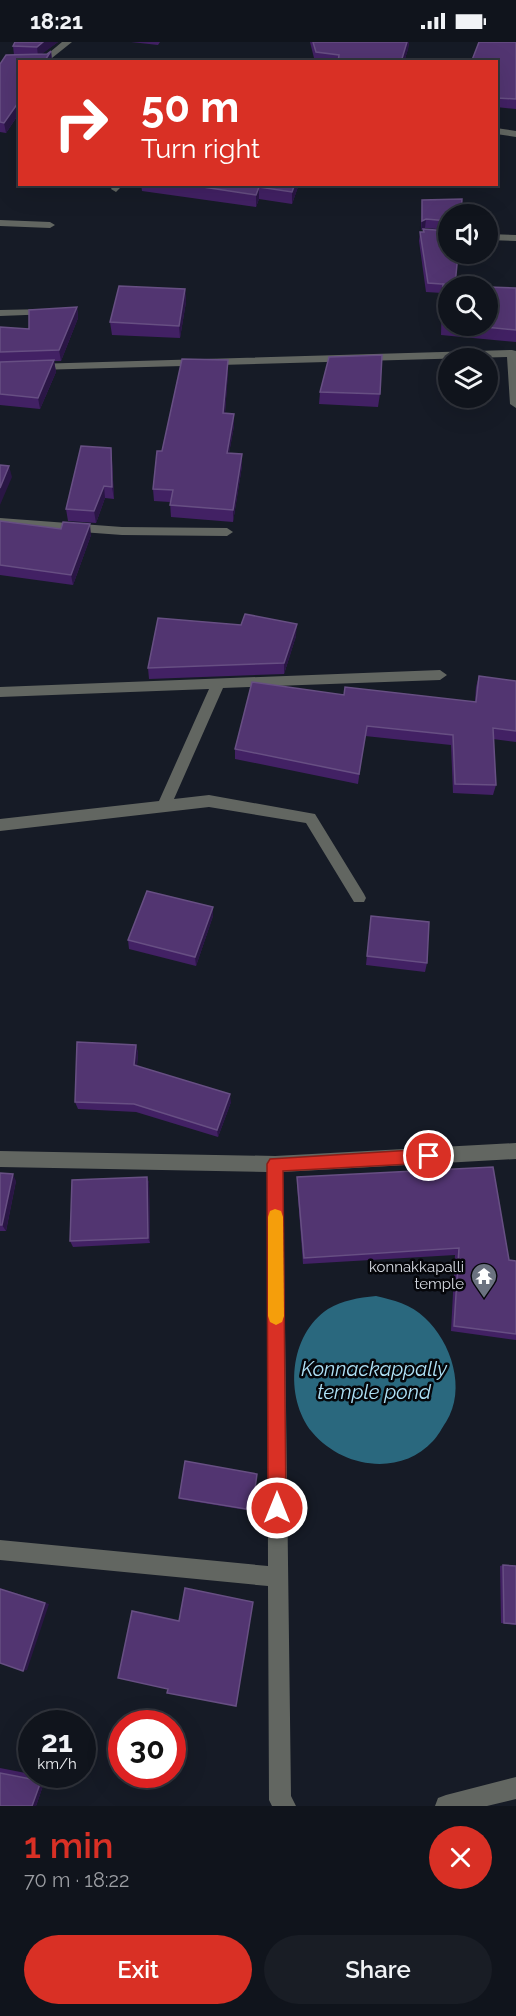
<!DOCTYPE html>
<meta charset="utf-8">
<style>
:root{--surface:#10141c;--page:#191d25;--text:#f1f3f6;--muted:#9c9ea3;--line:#30333b;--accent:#d93025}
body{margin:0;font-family:Raleway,sans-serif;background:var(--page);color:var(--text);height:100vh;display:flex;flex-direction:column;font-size:22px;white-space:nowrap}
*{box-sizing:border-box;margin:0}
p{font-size:20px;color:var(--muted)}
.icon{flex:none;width:33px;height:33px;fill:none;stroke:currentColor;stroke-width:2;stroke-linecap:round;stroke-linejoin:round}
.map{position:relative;height:1764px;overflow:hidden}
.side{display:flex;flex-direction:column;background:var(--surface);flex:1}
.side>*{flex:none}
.top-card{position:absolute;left:18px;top:18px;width:480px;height:126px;border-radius:0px;box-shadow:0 6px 24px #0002,0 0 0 2px var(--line);background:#d93025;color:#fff;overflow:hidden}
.fabs{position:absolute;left:438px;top:162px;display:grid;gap:12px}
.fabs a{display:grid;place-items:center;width:60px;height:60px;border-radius:50%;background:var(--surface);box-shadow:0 6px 24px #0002,0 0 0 2px var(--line);font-size:30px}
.speed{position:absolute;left:18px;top:1668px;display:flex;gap:12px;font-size:30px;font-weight:700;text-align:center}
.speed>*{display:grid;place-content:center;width:78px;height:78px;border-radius:50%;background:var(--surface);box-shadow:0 6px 24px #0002,0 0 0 2px var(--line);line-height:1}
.speed small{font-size:15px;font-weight:400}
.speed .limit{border:9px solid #d22;background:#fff;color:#111}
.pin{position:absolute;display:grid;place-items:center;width:51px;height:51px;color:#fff;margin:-26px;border:3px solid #fff;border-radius:50%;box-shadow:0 2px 6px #0007}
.me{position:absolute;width:66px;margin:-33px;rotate:0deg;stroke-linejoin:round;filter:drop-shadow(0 0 4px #0008)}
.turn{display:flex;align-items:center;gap:21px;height:126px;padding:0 24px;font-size:27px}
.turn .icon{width:78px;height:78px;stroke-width:2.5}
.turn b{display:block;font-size:42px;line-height:51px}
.round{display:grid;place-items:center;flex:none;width:63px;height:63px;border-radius:32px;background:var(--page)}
.headline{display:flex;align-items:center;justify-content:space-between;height:102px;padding:0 24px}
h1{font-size:36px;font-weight:600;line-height:45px;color:var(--accent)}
.primary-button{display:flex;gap:12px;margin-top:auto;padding:12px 24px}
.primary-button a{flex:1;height:69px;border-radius:36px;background:var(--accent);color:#fff;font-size:24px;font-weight:600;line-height:69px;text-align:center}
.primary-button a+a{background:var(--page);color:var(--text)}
.status{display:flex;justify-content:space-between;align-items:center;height:42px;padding:0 30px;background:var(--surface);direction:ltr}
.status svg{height:16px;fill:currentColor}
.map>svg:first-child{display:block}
.water{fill:#2a687e}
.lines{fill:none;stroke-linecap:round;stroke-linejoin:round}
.minor{fill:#626661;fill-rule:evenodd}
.wall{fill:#422164}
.shaded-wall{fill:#2a1645}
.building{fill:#523571;stroke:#674f83;stroke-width:1.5}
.route{fill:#d93025;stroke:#8d1f18;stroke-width:1.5}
.slow{fill:#f59e0b}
.labels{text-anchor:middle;stroke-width:5;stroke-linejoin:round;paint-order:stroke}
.poi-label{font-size:15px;fill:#d7dbe3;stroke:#05060a;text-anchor:end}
.near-water-label{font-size:20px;font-style:italic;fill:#afe2f7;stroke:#05060a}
</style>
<div class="status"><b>18:21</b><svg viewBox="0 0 49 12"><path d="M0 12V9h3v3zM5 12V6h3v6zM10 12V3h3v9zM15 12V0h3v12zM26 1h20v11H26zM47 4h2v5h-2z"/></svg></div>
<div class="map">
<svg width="516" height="1764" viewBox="0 0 516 1764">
<rect width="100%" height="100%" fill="#161b26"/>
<path class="water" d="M376 1254C393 1258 411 1262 425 1276 451 1300 467 1347 446 1380 442 1386 438 1394 433 1399 400 1435 342 1426 312 1390 284 1355 289 1293 328 1267 343 1258 358 1256 376 1254Z"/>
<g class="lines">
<path class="minor" d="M62 0H72L47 20H38Z
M496 86 516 89V95L496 92Z
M114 142H124L116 150 111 147Z
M0 178 50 180 55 183 50 186 0 184Z
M488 192 516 193V199L488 198Z
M48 267 52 268V272L0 274V268Z
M512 308 516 309V366L510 362 507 315 0 329V323Z
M0 476 122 485 227 486 233 490 227 494 122 493 0 484Z
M440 628 447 633 440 638 223 646 174 757 209 753 315 772 364 852 366 856 364 860H354L306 781 209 765 0 789V777L159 759 209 647 0 655V645Z
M516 1101V1117L283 1130 291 1754 296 1764H272L269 1758 268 1544 0 1518V1498L268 1524 267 1130 0 1125V1109L275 1114Z
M516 1735V1757L487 1764H435L438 1756 446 1753Z"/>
</g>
<path class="wall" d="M58 0 41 12H47L51 9 52 20H20V70L6 91 0 90V22L14 13 13 4Z
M131 0H160L158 3Z
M310 0H409L408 7 404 20H315Z
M516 0V67L496 65V20H472V18Z
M141 142H299L292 162 259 157 256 165 142 149Z
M422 158 448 172V188L425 186 424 187 448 244V284H488L516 246V300L441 293 442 251 426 250 419 199 420 190H423V187L421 188Z
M185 247 186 260 180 296 112 293 110 280Z
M77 265 78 276 61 319H54L56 330 40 367 0 363V285L29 287Z
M228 330 225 371 234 384 229 411 242 412V424L233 480 171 475 170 460 154 459 153 447 162 409Z
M320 350 380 352 378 365 319 362Z
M111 406 112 418 114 457 105 456 96 481 68 479 66 467Z
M0 479 91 493 73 543 0 533Z
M241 583 296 594 284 632 149 637 148 626Z
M479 634 516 639V700L493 697 496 743 493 753 453 751 451 703 365 694 358 742 235 717V707L344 653 475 660 476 645Z
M213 865V874L196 924 129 907 128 898Z
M371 874 427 921 425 930 366 923Z
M136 1003 138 1011 137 1024 231 1060 218 1095 136 1070 78 1067 75 1060Z
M0 1131 16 1139 6 1189H0Z
M147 1135 149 1141 150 1201 73 1205 70 1199Z
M297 1135 509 1218 516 1219V1298L451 1289 455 1213 303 1222 297 1142Z
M257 1432 252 1469 179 1457V1456Z
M503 1523 516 1583 501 1581 500 1524Z
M0 1726 46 1735 36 1764H0Z"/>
<path class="shaded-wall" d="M43 0H58L38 15 37 5Z
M407 0H409L408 7 404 20H401Z
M51 9 52 20H44Z
M20 58V70L6 91 4 81Z
M295 142H299L292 162V150Z
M259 145V157L256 165V153Z
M426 177 425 186 421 188 422 179Z
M185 247 186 260 180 296 179 284Z
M77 265 78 276 61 319 59 308Z
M54 318 56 330 40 367 38 356Z
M228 318V330L224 383 223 371Z
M234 372V384L227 423V411Z
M111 406 112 418 114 457 112 445Z
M242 412V424L233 480V468Z
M9 424 12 435 0 463V446Z
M104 444 105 456 96 481 94 469Z
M90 482 91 493 73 543 71 533Z
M297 582 296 594 284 632V621Z
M213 865V874L196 924 195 915Z
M136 1003 138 1011 136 1031 134 1023Z
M230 1052 231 1060 218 1095 217 1088Z
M13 1132 16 1139 6 1189 2 1183Z
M147 1135 149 1141 150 1201 148 1196Z
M0 1546 49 1562 27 1628 23 1629Z
M46 1735 36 1764H32L41 1739Z"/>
<path class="building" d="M15 0H43L37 5 13 4Z
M313 0H407L401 20H338L339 13 316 10Z
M479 0H516V57L497 56 498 25H496V20L472 18Z
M51 9 44 20H20V58L4 81 0 80V22L6 13 47 12Z
M183 142H295L292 150 259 145 256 153Z
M462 157 461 172H448V179L426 177 422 179V158Z
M423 187 448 189V212H458L455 243 428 241 420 190H424Z
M443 242 487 244H448V281L443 280Z
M119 244 185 247 179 284 110 280Z
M488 245 516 246V288L475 284H488Z
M77 265 59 308 0 310V285L29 287V268Z
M382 313 380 352 320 350 329 315Z
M182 317 228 318 223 371 234 372 227 411 242 412 233 468 170 463 173 448 153 447 157 409H162Z
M54 318 38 356 0 352V320Z
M81 404 111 406 112 445 104 444 94 469 66 467Z
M0 423 9 424 0 446Z
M0 479 61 487 63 480 90 482 71 533 0 523Z
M245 572 297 582 284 621 148 626 158 576 241 583Z
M479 634 516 639V689L493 686 496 743 455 742 453 693 367 684 359 732 235 707 252 640 344 653 345 645 476 660Z
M147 849 213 865 195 915 128 898Z
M371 874 429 880 427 921 367 914Z
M77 1000 136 1003 134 1023 230 1052 217 1088 134 1062 75 1060Z
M493 1125 509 1218 516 1219V1292L454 1284 459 1206 304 1216 297 1135Z
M0 1131 13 1132 2 1183H0Z
M147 1135 148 1196 70 1199 72 1138Z
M185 1419 257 1432 252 1468 179 1456Z
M503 1523 516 1524V1582L504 1581Z
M185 1546 253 1560 236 1664 167 1651 168 1647 118 1636 132 1569 179 1579Z
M0 1547 45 1561 23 1629 0 1621Z
M0 1731 41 1739 32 1764H0Z"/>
<path class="route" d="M429 1107 434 1109 437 1114 434 1119 429 1121 283 1129 286 1466 283 1472 277 1475 271 1472 268 1466 267 1122 270 1117Z"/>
<path class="slow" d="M275 1167 281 1169 283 1175 284 1274 282 1280 276 1283 270 1280 268 1274V1175L270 1169Z"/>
<defs>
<g id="temple-pin" transform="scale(1.35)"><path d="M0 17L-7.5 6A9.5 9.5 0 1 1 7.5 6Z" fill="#6b7280" stroke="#05060a"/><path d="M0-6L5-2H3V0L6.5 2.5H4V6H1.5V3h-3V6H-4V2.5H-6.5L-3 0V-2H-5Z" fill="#fff"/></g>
</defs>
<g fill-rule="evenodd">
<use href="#temple-pin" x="484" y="1234"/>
</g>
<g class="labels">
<g class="poi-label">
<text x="464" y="1230">konnakkapalli<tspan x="464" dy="17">temple</tspan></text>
</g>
<g class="near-water-label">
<text x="374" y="1334">Konnackappally<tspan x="374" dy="23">temple pond</tspan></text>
</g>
</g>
</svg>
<div class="fabs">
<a><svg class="icon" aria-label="sound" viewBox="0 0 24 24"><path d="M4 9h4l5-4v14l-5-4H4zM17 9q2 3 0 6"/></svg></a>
<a><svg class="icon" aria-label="search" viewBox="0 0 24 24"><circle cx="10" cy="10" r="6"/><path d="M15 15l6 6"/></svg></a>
<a><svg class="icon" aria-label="layers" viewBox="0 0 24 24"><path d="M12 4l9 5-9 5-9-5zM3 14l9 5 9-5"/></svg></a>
</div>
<div class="speed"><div>21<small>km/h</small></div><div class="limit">30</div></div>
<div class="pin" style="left:429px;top:1114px;background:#d93025"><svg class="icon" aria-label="arrive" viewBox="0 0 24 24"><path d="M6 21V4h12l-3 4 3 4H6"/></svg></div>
<svg class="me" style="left:277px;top:1466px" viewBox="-20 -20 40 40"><circle r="17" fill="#d93025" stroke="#fff" stroke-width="3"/><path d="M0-11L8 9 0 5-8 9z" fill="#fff"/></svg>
<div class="top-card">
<div class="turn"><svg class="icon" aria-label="right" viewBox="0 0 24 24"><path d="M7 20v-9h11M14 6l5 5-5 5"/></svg><div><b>50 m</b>Turn right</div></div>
</div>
</div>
<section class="side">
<div class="headline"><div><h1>1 min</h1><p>70 m · 18:22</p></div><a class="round" style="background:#d93025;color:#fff"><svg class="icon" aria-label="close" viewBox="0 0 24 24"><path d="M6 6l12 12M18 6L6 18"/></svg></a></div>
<div class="primary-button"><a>Exit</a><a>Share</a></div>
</section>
